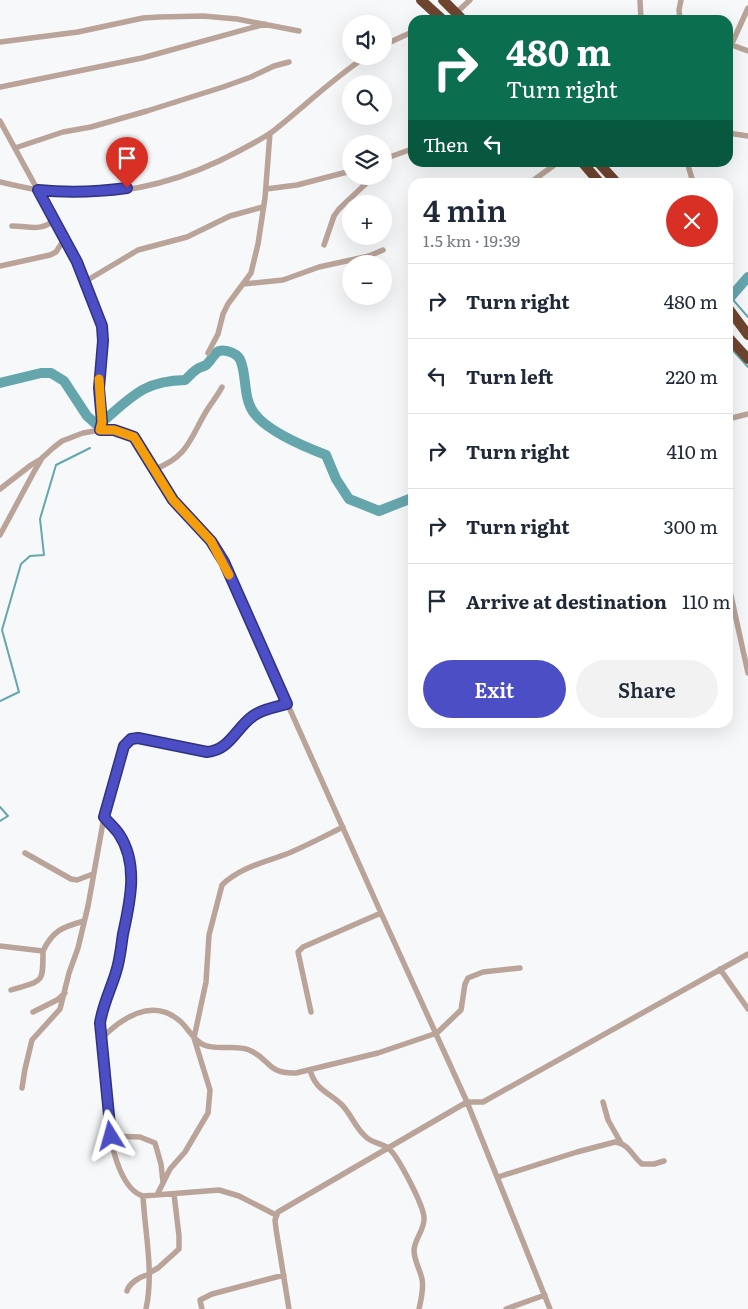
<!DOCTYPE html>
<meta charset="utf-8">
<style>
:root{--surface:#fff;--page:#f2f2f3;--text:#1f2937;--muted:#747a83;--line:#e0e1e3;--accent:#4b4ec4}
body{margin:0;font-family:Literata,serif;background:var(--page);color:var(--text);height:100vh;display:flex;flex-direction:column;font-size:19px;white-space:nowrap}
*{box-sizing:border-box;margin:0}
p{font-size:16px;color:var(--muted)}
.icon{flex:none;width:28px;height:28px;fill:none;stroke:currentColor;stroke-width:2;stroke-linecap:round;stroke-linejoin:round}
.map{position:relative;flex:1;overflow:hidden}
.drawer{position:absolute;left:408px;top:178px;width:325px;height:550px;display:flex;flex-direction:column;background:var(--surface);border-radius:15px;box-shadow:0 5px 20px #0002}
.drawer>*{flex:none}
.banner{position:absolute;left:408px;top:15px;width:325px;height:152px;border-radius:15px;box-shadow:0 5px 20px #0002;background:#0b6e4f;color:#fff;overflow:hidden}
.fabs{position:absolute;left:342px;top:15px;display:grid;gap:10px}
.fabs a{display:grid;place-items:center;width:50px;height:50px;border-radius:50%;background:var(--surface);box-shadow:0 5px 20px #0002;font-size:25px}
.pin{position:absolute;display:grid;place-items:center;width:42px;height:42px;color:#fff;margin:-51px -21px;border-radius:50% 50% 50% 0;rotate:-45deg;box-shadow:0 0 5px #0007}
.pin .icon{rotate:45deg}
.me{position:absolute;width:55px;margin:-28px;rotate:352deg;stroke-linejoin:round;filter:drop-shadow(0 0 4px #0008)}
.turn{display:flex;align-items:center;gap:18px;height:105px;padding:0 15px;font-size:22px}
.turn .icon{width:65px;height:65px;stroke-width:2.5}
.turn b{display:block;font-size:35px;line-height:42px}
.then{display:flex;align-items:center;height:48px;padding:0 15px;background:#0003;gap:10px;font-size:19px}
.round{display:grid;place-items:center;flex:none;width:52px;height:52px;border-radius:26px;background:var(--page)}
.overview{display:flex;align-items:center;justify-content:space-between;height:85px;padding:0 15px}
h1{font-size:30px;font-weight:600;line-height:38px}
.primary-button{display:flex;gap:10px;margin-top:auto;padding:10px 15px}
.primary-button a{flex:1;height:58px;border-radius:30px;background:var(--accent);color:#fff;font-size:20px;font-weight:600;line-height:58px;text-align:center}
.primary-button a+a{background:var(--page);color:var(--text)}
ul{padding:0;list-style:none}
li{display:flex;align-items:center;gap:15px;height:75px;padding:0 15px;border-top:1px solid var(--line)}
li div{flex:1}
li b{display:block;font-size:19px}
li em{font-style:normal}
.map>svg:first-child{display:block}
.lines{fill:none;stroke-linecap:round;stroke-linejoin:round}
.stream{stroke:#65a6ad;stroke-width:2}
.river{stroke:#65a6ad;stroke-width:10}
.street{stroke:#baa499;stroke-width:5.5}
.highway{stroke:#6f452f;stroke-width:10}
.route-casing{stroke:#31337f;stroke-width:12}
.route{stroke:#4b4ec4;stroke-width:9}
.slow{stroke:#f59e0b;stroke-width:9}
</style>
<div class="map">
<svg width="748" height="1309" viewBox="0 0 748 1309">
<rect width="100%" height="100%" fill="#f6f8fa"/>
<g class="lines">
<path class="stream" d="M728 294 748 317
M728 345 748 367
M0 701 19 692 2 630 21 564 30 556 44 555 40 519 56 465 90 448
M0 807 8 816 0 821"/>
<path class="river" d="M728 300 748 277
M0 383 41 373H51L64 381 87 416 96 424 102 422C132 397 143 381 185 380 189 377 192 372 196 370 199 367 203 367 206 365 211 361 214 353 219 351 227 349 239 354 241 362 247 378 243 398 254 413 268 432 305 447 326 455L336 479 349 499 379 511 412 498"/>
<path class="street" d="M640 0 641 20
M456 13 470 0
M680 20 679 10 681 0
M0 42 78 32 143 18 159 17 203 16 237 19 299 31
M729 44 748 51
M384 45 412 32
M728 52 748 8
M0 87 142 58 265 24
M0 121 77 262 102 326 103 341 99 388 102 422 100 430
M728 133 748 136
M15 148 63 132 91 127 147 111 223 87 251 77 274 66 289 62
M384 159 412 149
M687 162 693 182
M0 182C21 187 42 192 64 193 125 196 185 180 239 151 250 145 262 139 272 132 304 107 333 78 367 56
M531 182 553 166 556 162
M266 189 297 185 351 171
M12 226C30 226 39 232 55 220
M324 245 334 216 339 209 374 176
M0 266 50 255 56 252 65 238
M86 281 138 250 187 237 230 216 263 207
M243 284 283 280 319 267 369 256 383 250
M208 353 218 334 223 314 228 304 251 273 258 244 265 198 270 133
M728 419 748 414
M155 469C189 456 190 438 207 410 212 402 218 395 222 387
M0 489 31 465 41 459
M0 535 35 470 42 458 53 448 62 441 83 433 100 430H114L134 437 173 500 211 541 224 562 381 913 467 1102H483L748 954
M728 582 748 673
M104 817 118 833 124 843 130 868 131 885 128 911 116 971 103 1006 100 1023 111 1136C113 1154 123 1190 143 1196L219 1190 239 1196 276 1215
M25 853 71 879 77 880 93 874
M0 946 43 951C53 930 63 927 84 921
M720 969 748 1009
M11 990C43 980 43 985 43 951
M33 1012 57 1000 65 993
M311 1012 298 952 303 947 381 913
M100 1040C121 1018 152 997 180 1021 188 1028 194 1041 204 1045 218 1051 235 1044 249 1050 271 1059 266 1074 296 1073L378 1053 437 1033 461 1010 465 984 468 978 483 972 520 968
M310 1070C316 1091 329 1092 342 1105 351 1114 355 1127 365 1136 371 1143 381 1143 388 1148 397 1154 424 1206 424 1218 425 1229 415 1238 414 1250 414 1261 420 1269 422 1279 424 1288 421 1300 419 1309
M22 1088 25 1069 32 1040 60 1009 69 973 78 948 88 906 104 817 124 746 131 739 138 738 207 752C230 749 236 728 253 716 262 709 276 707 287 704
M603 1102 608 1120 621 1143
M111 1136 140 1137 155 1143 161 1164 163 1182
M498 1177 577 1152 615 1142C628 1143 633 1157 642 1164H654L664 1161
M157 1195 170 1169 185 1152 208 1113 210 1090 194 1038 206 982 209 935 222 885C240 867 266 862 289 853 308 845 325 836 343 827
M143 1196C145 1234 154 1271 146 1309
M149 1273 158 1268 179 1249V1236L174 1194
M127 1291C129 1283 141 1276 148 1275
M202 1309 200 1300 212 1294 284 1275
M289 1309 276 1229 275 1220 278 1212 467 1102 550 1309
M506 1309 545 1295"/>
<path class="highway" d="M421 0 443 20
M443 0 463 20
M582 162 599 182
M598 162 616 182
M728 308 748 335
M728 337 748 359"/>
</g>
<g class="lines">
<g class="route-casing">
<path id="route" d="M111 1136 100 1023C103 1004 111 989 116 972 120 960 121 947 123 934 130 902 139 864 119 834 115 828 109 823 104 817L124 746 131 739 138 738 207 752C230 750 236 728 253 716 262 709 276 707 287 704L224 562 211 541 173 500 134 437 114 430H100L102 422 99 388 103 341 102 326 77 262 38 190C69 193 97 192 127 188"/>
</g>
<use href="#route" class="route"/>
<path class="slow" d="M99 379 102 422 100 430H114L134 437 173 500 211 541 229 575"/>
</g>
</svg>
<div class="fabs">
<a><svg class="icon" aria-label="sound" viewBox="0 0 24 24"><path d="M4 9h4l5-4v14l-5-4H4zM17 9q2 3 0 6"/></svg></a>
<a><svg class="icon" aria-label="search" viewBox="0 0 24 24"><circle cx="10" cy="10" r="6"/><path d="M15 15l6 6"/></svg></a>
<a><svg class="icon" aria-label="layers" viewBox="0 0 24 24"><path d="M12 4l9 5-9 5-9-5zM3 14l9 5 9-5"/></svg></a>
<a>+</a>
<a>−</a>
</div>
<div class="pin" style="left:127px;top:188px;background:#d93025"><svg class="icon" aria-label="arrive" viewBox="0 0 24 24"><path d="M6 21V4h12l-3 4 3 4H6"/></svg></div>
<svg class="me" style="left:111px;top:1136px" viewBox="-20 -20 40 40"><path d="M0-17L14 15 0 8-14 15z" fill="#4b4ec4" stroke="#fff" stroke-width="4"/></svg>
<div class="banner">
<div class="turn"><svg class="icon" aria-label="right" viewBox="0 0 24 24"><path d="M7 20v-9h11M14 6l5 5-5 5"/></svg><div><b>480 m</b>Turn right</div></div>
<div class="then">Then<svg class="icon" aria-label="left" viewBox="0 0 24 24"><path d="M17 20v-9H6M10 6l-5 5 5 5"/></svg></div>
</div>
<section class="drawer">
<div class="overview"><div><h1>4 min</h1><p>1.5 km · 19:39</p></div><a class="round" style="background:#d93025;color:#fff"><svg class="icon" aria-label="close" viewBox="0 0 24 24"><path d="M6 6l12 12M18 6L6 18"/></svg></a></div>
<ul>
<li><svg class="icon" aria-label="right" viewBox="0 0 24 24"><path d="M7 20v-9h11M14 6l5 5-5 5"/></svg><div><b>Turn right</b></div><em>480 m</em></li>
<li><svg class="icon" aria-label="left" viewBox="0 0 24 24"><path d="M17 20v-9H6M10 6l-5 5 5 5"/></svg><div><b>Turn left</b></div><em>220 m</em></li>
<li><svg class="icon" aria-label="right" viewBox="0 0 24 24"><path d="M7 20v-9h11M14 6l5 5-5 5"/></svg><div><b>Turn right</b></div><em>410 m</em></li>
<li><svg class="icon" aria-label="right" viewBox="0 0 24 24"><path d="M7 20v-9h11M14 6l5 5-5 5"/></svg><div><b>Turn right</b></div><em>300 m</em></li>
<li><svg class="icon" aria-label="arrive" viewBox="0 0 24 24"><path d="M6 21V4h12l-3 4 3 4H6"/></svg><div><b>Arrive at destination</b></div><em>110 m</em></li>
</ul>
<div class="primary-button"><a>Exit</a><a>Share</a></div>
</section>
</div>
